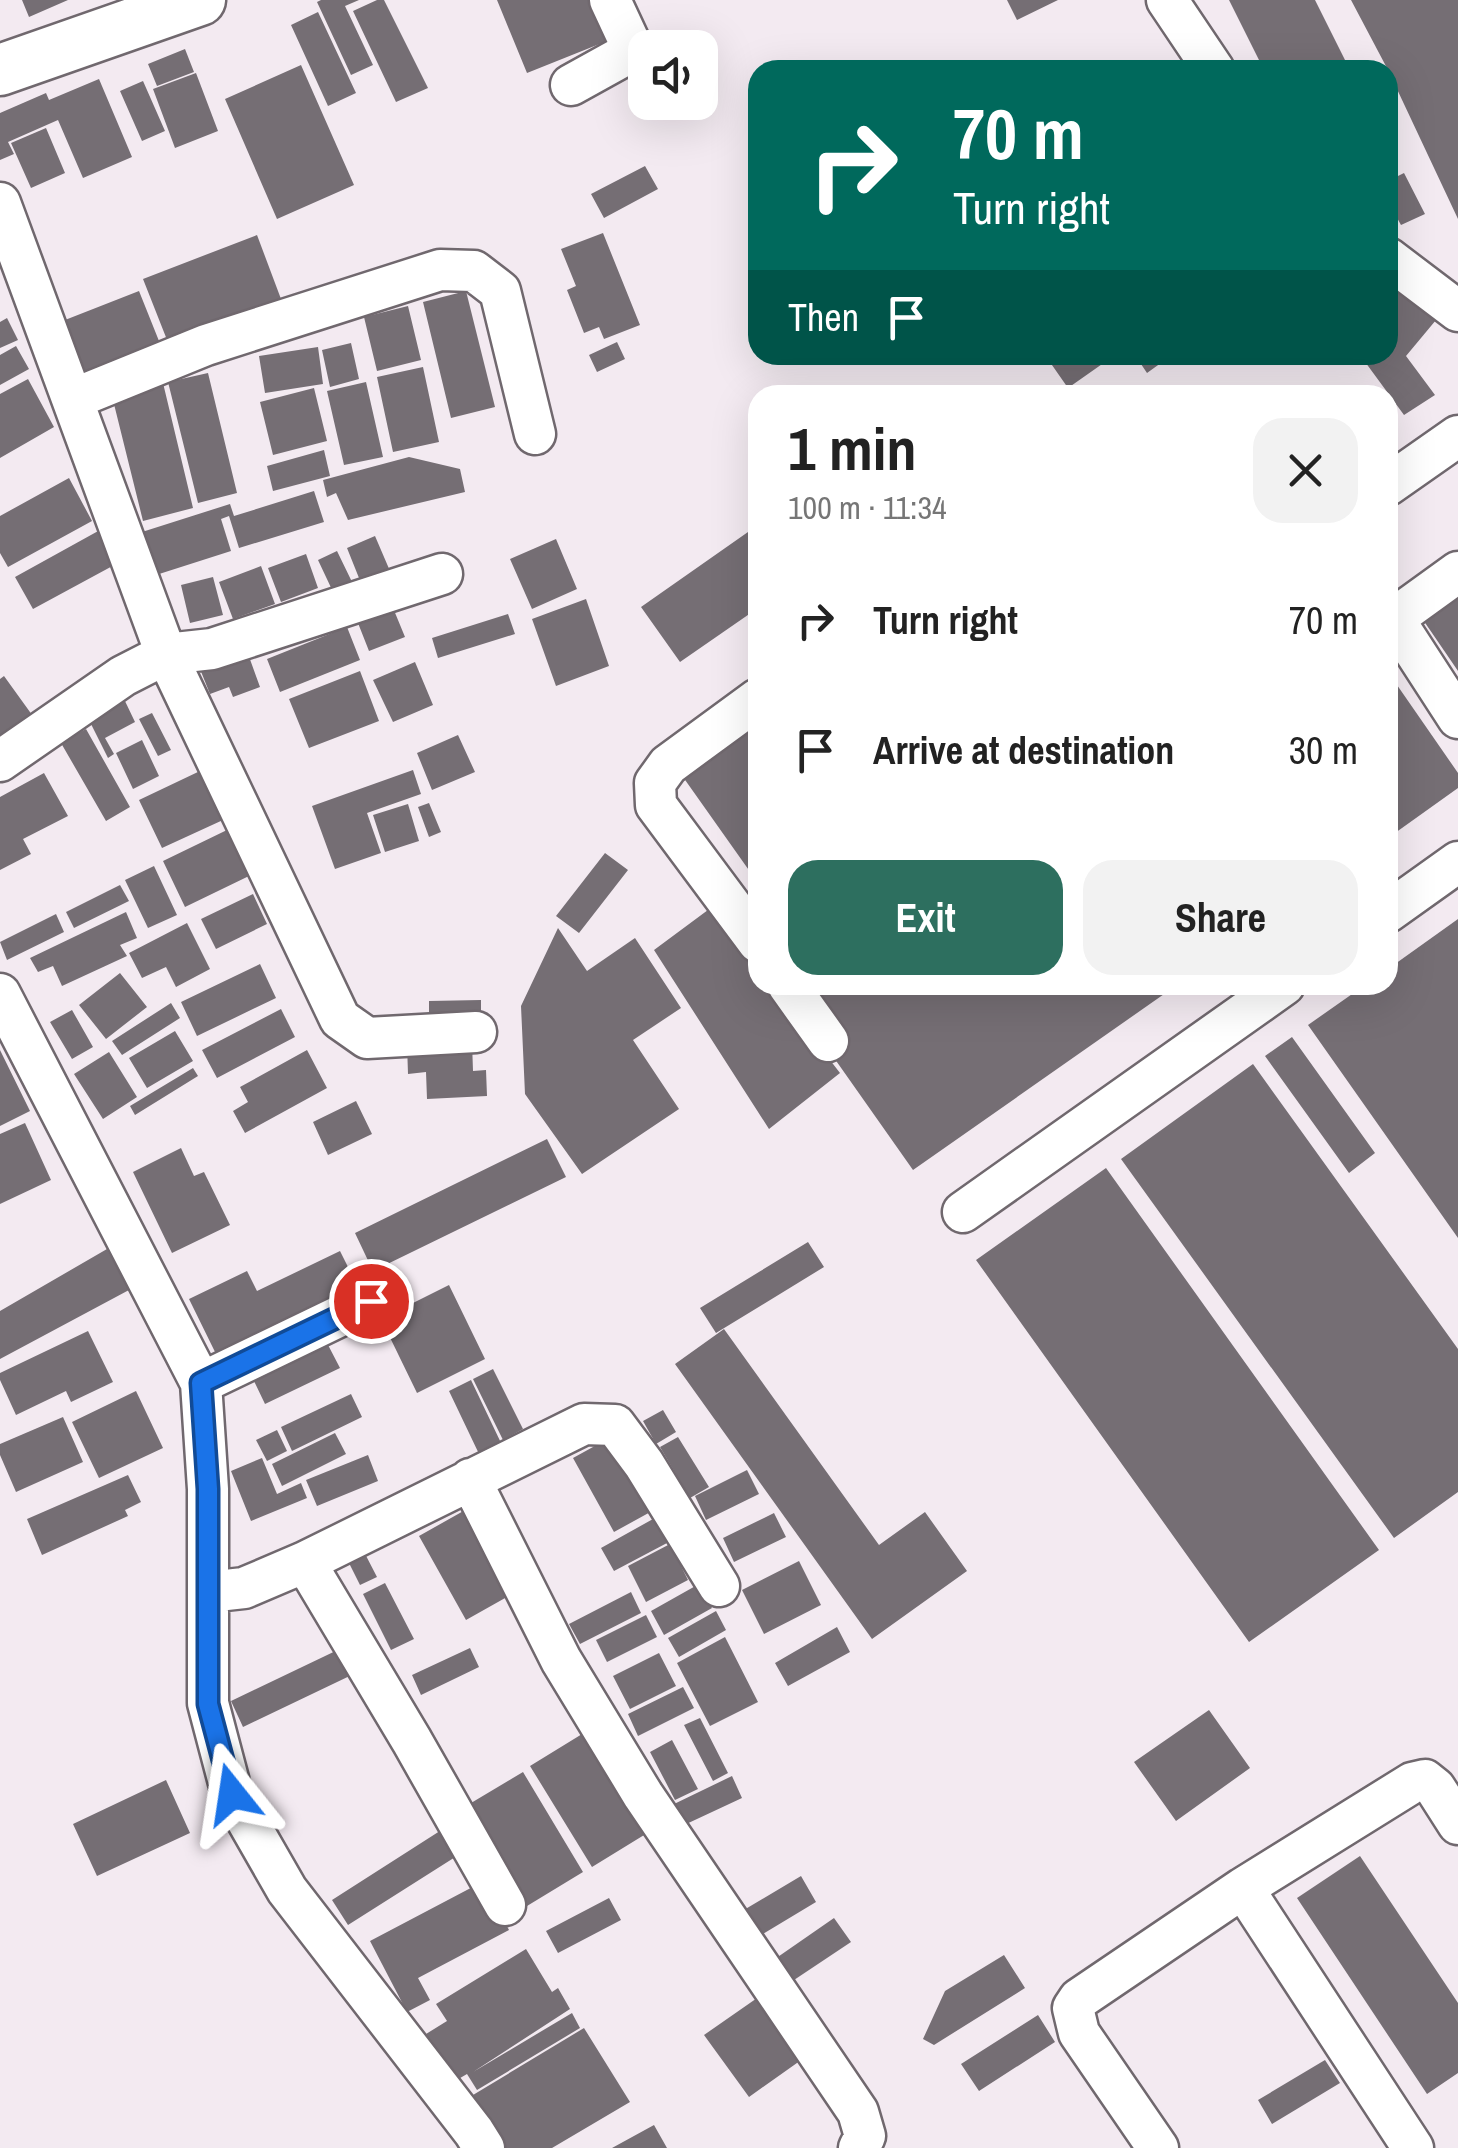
<!DOCTYPE html>
<meta charset="utf-8">
<style>
:root{--surface:#fff;--page:#f2f2f2;--text:#222;--muted:#767676;--accent:#2d6f5f}
body{margin:0;font-family:"Archivo Narrow",sans-serif;background:var(--page);color:var(--text);height:100vh;display:flex;flex-direction:column;font-size:38px;white-space:nowrap}
*{box-sizing:border-box;margin:0}
p{font-size:32px;color:var(--muted)}
.icon{flex:none;width:55px;height:55px;fill:none;stroke:currentColor;stroke-width:2;stroke-linecap:round;stroke-linejoin:round}
.map{position:relative;flex:1;overflow:hidden}
.details{position:absolute;left:748px;top:385px;width:650px;height:610px;display:flex;flex-direction:column;background:var(--surface);border-radius:30px;box-shadow:0 10px 40px #0002}
.details>*{flex:none}
.hud{position:absolute;left:748px;top:60px;width:650px;height:305px;border-radius:30px;box-shadow:0 10px 40px #0002;background:#00695c;color:#fff;overflow:hidden}
.fabs{position:absolute;left:628px;top:30px;display:grid;gap:20px}
.fabs a{display:grid;place-items:center;width:90px;height:90px;border-radius:20px;background:var(--surface);box-shadow:0 10px 40px #0002;font-size:50px}
.pin{position:absolute;display:grid;place-items:center;width:85px;height:85px;color:#fff;margin:-42px;border:5px solid #fff;border-radius:50%;box-shadow:0 2px 10px #0007}
.me{position:absolute;width:110px;margin:-55px;rotate:345deg;stroke-linejoin:round;filter:drop-shadow(0 0 8px #0008)}
.turn{display:flex;align-items:center;gap:35px;height:210px;padding:0 40px;font-size:45px}
.turn .icon{width:130px;height:130px;stroke-width:2.5}
.turn b{display:block;font-size:70px;line-height:85px}
.then{display:flex;align-items:center;height:95px;padding:0 40px;background:#0003;gap:20px;font-size:38px}
.round{display:grid;place-items:center;flex:none;width:105px;height:105px;border-radius:30px;background:var(--page)}
.summary{display:flex;align-items:center;justify-content:space-between;height:170px;padding:0 40px}
h1{font-size:60px;font-weight:800;line-height:75px}
.action{display:flex;gap:20px;margin-top:auto;padding:20px 40px}
.action a{flex:1;height:115px;border-radius:30px;background:var(--accent);color:#fff;font-size:40px;font-weight:800;line-height:115px;text-align:center}
.action a+a{background:var(--page);color:var(--text)}
ul{padding:0;list-style:none}
li{display:flex;align-items:center;gap:30px;height:130px;padding:0 40px}
li div{flex:1}
li b{display:block;font-size:38px}
li em{font-style:normal}
.map>svg:first-child{display:block}
.building{fill:#756e74}
.lines{fill:none;stroke-linecap:round;stroke-linejoin:round}
.minor-casing{stroke:#70686e;stroke-width:45}
.major-casing{stroke:#70686e;stroke-width:55}
.minor{stroke:#fff;stroke-width:40}
.major{stroke:#fff;stroke-width:50}
.route-casing{stroke:#114b97;stroke-width:25}
.route{stroke:#1a73e8;stroke-width:18}
</style>
<div class="map">
<svg width="1458" height="2148" viewBox="0 0 1458 2148">
<rect width="100%" height="100%" fill="#f3eaf1"/>
<path class="building" d="M22 0H68L29 17Z
M321 0H359L345 6 373 65 351 75 317 2Z
M377 0H384L428 88 396 102 353 11Z
M497 0H596L612 39 527 73Z
M1007 0H1058L1017 20Z
M1229 0H1315L1347 64 1335 70H1264Z
M1351 0H1458V219L1388 70Z
M318 12 356 93 328 106 291 25Z
M185 49 194 72 157 86 148 64Z
M301 65 354 185 277 219 225 99Z
M196 73 218 131 175 148 153 89Z
M99 79 132 157 83 178 58 120 8 142 14 154 0 160V113L46 93 49 100Z
M143 81 165 131 142 141 120 91Z
M46 128 65 173 31 188 11 143Z
M645 166 658 189 604 218 591 194Z
M1404 173 1425 214 1401 225 1391 207 1388 209V181Z
M603 233 640 325 604 339 599 327 584 333 567 290 576 286 561 249Z
M257 235 284 307 171 350 143 279Z
M1388 281 1436 320 1406 356 1435 395 1404 415 1360 355H1388Z
M139 291 161 346 87 376 65 320Z
M466 291 495 407 451 418 423 302Z
M408 306 421 360 377 371 364 317Z
M7 318 18 340 0 348V322Z
M617 342 625 359 597 372 589 355Z
M351 343 359 379 330 387 322 350Z
M16 346 29 369 0 385V355Z
M318 347 323 384 265 393 259 356Z
M1045 355H1115L1068 388Z
M1135 355H1172L1147 373Z
M423 367 439 442 393 452 377 377Z
M208 373 237 493 198 503 168 382Z
M28 379 54 427 0 458V394Z
M366 382 383 457 344 465 327 391Z
M163 383 193 508 143 521 112 396Z
M314 388 327 441 273 455 260 402Z
M324 450 330 476 273 491 267 466Z
M409 457 460 469 465 492 348 520 336 493 327 497 323 480Z
M69 478 92 521 8 567 0 553V516Z
M314 491 324 522 239 548 229 516 221 519 231 551 156 575 142 532 230 504 234 516Z
M758 525V608L680 662 641 607Z
M100 530 118 563 33 609 15 577Z
M375 536 390 571 361 583 347 548Z
M556 539 577 589 532 609 510 559Z
M337 551 353 584 334 594 318 560Z
M306 554 318 588 281 602 268 568Z
M261 566 275 604 233 619 219 582Z
M213 577 223 615 190 623 181 585Z
M1458 582V671L1417 611Z
M586 599 609 666 556 686 532 619Z
M391 603 405 637 369 651 356 618Z
M508 614 515 634 438 658 432 638Z
M347 627 360 660 280 692 267 659Z
M247 651 260 687 233 697 229 687 210 694 200 669Z
M415 662 433 705 393 722 373 680Z
M360 671 379 721 309 748 289 699Z
M1388 672 1458 773V788L1388 838Z
M4 676 35 719 0 744V679Z
M124 699 135 722 105 738 114 754 108 758 88 718Z
M152 713 171 750 158 756 139 719Z
M758 725V883L683 777Z
M86 729 130 807 106 821 61 743Z
M458 735 475 772 432 790 417 753Z
M142 740 159 776 133 789 116 753Z
M413 770 421 794 367 813 381 853 335 869 312 806Z
M200 771 223 820 162 848 139 800Z
M44 773 68 816 23 839 31 854 0 870V797Z
M429 803 441 832 429 837 418 807Z
M408 804 419 841 385 852 373 815Z
M227 830 249 876 185 907 163 861Z
M605 853 628 870 579 933 556 916Z
M154 866 177 915 148 928 125 880Z
M120 885 129 901 74 928 66 912Z
M253 894 267 924 216 949 201 919Z
M712 907 758 966V985H772L840 1073 769 1129 654 950Z
M126 912 137 938 120 945 127 956 62 986 53 966 38 972 30 958Z
M56 914 64 932 7 960 0 942Z
M1458 919V1238L1308 1025 1365 985H1388V969Z
M187 923 210 969 176 987 166 967 142 978 129 953Z
M558 928 587 971 635 938 681 1008 633 1040 679 1109 582 1174 525 1094 521 1006Z
M260 964 276 998 197 1036 181 1002Z
M120 973 147 1007 106 1039 79 1005Z
M809 985H1177L913 1170 832 1055 850 1043Z
M481 1000V1016L429 1017V1001Z
M171 1003 180 1018 122 1055 112 1041Z
M281 1009 295 1037 217 1078 202 1050Z
M72 1010 93 1047 72 1059 50 1022Z
M175 1031 193 1061 147 1088 129 1058Z
M1292 1037 1375 1153 1349 1173 1265 1056Z
M472 1042 473 1071 486 1070 487 1096 427 1099 426 1072 408 1074 407 1044Z
M0 1050 30 1111 0 1126Z
M307 1050 327 1088 245 1133 233 1111 248 1102 240 1087Z
M109 1052 137 1097 103 1119 74 1074Z
M1253 1064 1458 1349V1492L1394 1538 1121 1159Z
M193 1068 198 1076 135 1115 130 1106Z
M356 1101 372 1134 328 1155 313 1122Z
M25 1123 51 1180 0 1204V1134Z
M547 1139 566 1177 373 1271 355 1233Z
M181 1148 194 1176 204 1172 230 1225 172 1253 133 1172Z
M1106 1168 1379 1550 1249 1642 976 1260Z
M808 1242 824 1267 716 1333 700 1308Z
M107 1249 129 1290 0 1359V1311Z
M340 1251 358 1287 217 1356 189 1299 247 1271 257 1291Z
M449 1285 485 1359 417 1393 381 1319Z
M724 1329 879 1545 925 1512 967 1571 872 1639 675 1364Z
M88 1331 113 1382 71 1402 66 1391 16 1415 0 1380V1373Z
M327 1343 340 1368 265 1404 253 1379Z
M493 1369 523 1429 503 1440 473 1379Z
M471 1380 502 1445 480 1456 449 1391Z
M136 1391 163 1448 99 1478 72 1422Z
M351 1394 362 1417 292 1451 281 1427Z
M663 1410 676 1432 656 1444 643 1421Z
M63 1417 83 1462 16 1492 0 1455V1444Z
M277 1430 287 1451 267 1461 256 1440Z
M335 1433 346 1454 282 1486 272 1464Z
M613 1436 654 1510 614 1532 573 1458Z
M678 1437 709 1487 690 1498 660 1447Z
M368 1455 378 1481 317 1506 306 1480Z
M262 1458 277 1494 301 1483 307 1498 251 1521 231 1471Z
M747 1470 759 1494 706 1520 695 1496Z
M128 1475 141 1502 125 1510 128 1516 42 1555 27 1519Z
M467 1509 514 1593 466 1620 419 1536Z
M774 1513 786 1537 734 1562 723 1538Z
M653 1519 667 1543 614 1571 601 1548Z
M670 1544 688 1580 646 1602 628 1566Z
M362 1548 377 1577 360 1585 346 1557Z
M799 1561 821 1605 764 1634 742 1590Z
M385 1583 414 1639 391 1650 363 1594Z
M699 1584 712 1608 664 1635 651 1611Z
M631 1592 641 1613 580 1644 569 1624Z
M716 1611 726 1630 679 1657 668 1638Z
M646 1615 657 1637 607 1662 596 1640Z
M837 1627 850 1652 788 1686 775 1663Z
M725 1637 758 1702 710 1726 677 1663Z
M346 1646 358 1672 243 1727 231 1701Z
M470 1648 479 1667 421 1695 412 1675Z
M659 1653 676 1686 630 1709 613 1676Z
M683 1687 694 1708 638 1736 628 1714Z
M1209 1710 1250 1768 1176 1821 1134 1762Z
M700 1718 728 1773 713 1781 684 1725Z
M587 1731 649 1832 592 1867 530 1766Z
M672 1740 698 1789 675 1800 650 1752Z
M523 1772 583 1872 527 1906 466 1806Z
M732 1776 742 1798 682 1826 672 1805Z
M166 1780 190 1833 97 1876 73 1824Z
M443 1829 460 1854 348 1925 332 1900Z
M1360 1856 1458 2003V2073L1427 2094 1297 1898Z
M801 1876 816 1902 748 1943 732 1917Z
M484 1881 509 1930 418 1978 430 2000 407 2012 370 1941Z
M609 1898 621 1920 558 1953 546 1931Z
M834 1918 851 1942 788 1984 772 1961Z
M526 1949 552 1992 558 1988 570 2009 473 2072 572 2013 580 2028 477 2090 467 2074 455 2081 426 2034 447 2021 436 2004Z
M1004 1955 1025 1988 934 2045 923 2039 945 1991Z
M760 1996 804 2058 749 2097 704 2035Z
M1038 2015 1055 2042 979 2091 961 2064Z
M584 2028 630 2102 552 2148H499L468 2098Z
M1325 2060 1340 2083 1272 2124 1258 2100Z
M654 2125 667 2148H612Z"/>
<g class="lines">
<g class="minor-casing">
<path id="minor" d="M1167 0 1214 70
M571 85 627 54 630 43 610 0
M0 203 166 654 340 1019 367 1038 476 1032
M1388 258 1458 311
M73 399 206 345 440 270 474 271 500 291 535 434
M1388 485 1458 436
M1388 610 1458 718
M1393 619 1458 572
M758 699 668 765 655 783 656 805 758 942
M0 761 123 676 166 654 212 649 442 574
M1388 912 1458 862
M788 985 828 1041
M0 994 201 1383 208 1489V1703L232 1794 287 1890 474 2132 484 2148
M963 1212 1284 985
M201 1383 371 1301
M470 1479 561 1660 643 1795 858 2112 865 2136 859 2148
M305 1562 412 1741 505 1905
M208 1592 244 1588 305 1562 584 1424 615 1425 644 1464 719 1586
M1243 1888 1413 2148
M1158 2148 1079 2033 1073 2008 1079 1999 1243 1888 1412 1783 1425 1780 1435 1788 1458 1824"/>
</g>
<g class="major-casing">
<path id="major" d="M0 70 200 0"/>
</g>
<use href="#minor" class="minor"/>
<use href="#major" class="major"/>
</g>
<g class="lines">
<g class="route-casing">
<path id="route" d="M232 1794 208 1704V1489L201 1383 371 1301"/>
</g>
<use href="#route" class="route"/>
</g>
</svg>
<div class="fabs">
<a><svg class="icon" aria-label="sound" viewBox="0 0 24 24"><path d="M4 9h4l5-4v14l-5-4H4zM17 9q2 3 0 6"/></svg></a>
</div>
<div class="pin" style="left:371px;top:1301px;background:#d93025"><svg class="icon" aria-label="arrive" viewBox="0 0 24 24"><path d="M6 21V4h12l-3 4 3 4H6"/></svg></div>
<svg class="me" style="left:232px;top:1794px" viewBox="-20 -20 40 40"><path d="M0-17L14 15 0 8-14 15z" fill="#1a73e8" stroke="#fff" stroke-width="4"/></svg>
<div class="hud">
<div class="turn"><svg class="icon" aria-label="right" viewBox="0 0 24 24"><path d="M7 20v-9h11M14 6l5 5-5 5"/></svg><div><b>70 m</b>Turn right</div></div>
<div class="then">Then<svg class="icon" aria-label="arrive" viewBox="0 0 24 24"><path d="M6 21V4h12l-3 4 3 4H6"/></svg></div>
</div>
<section class="details">
<div class="summary"><div><h1>1 min</h1><p>100 m · 11:34</p></div><a class="round"><svg class="icon" aria-label="close" viewBox="0 0 24 24"><path d="M6 6l12 12M18 6L6 18"/></svg></a></div>
<ul>
<li><svg class="icon" aria-label="right" viewBox="0 0 24 24"><path d="M7 20v-9h11M14 6l5 5-5 5"/></svg><div><b>Turn right</b></div><em>70 m</em></li>
<li><svg class="icon" aria-label="arrive" viewBox="0 0 24 24"><path d="M6 21V4h12l-3 4 3 4H6"/></svg><div><b>Arrive at destination</b></div><em>30 m</em></li>
</ul>
<div class="action"><a>Exit</a><a>Share</a></div>
</section>
</div>
